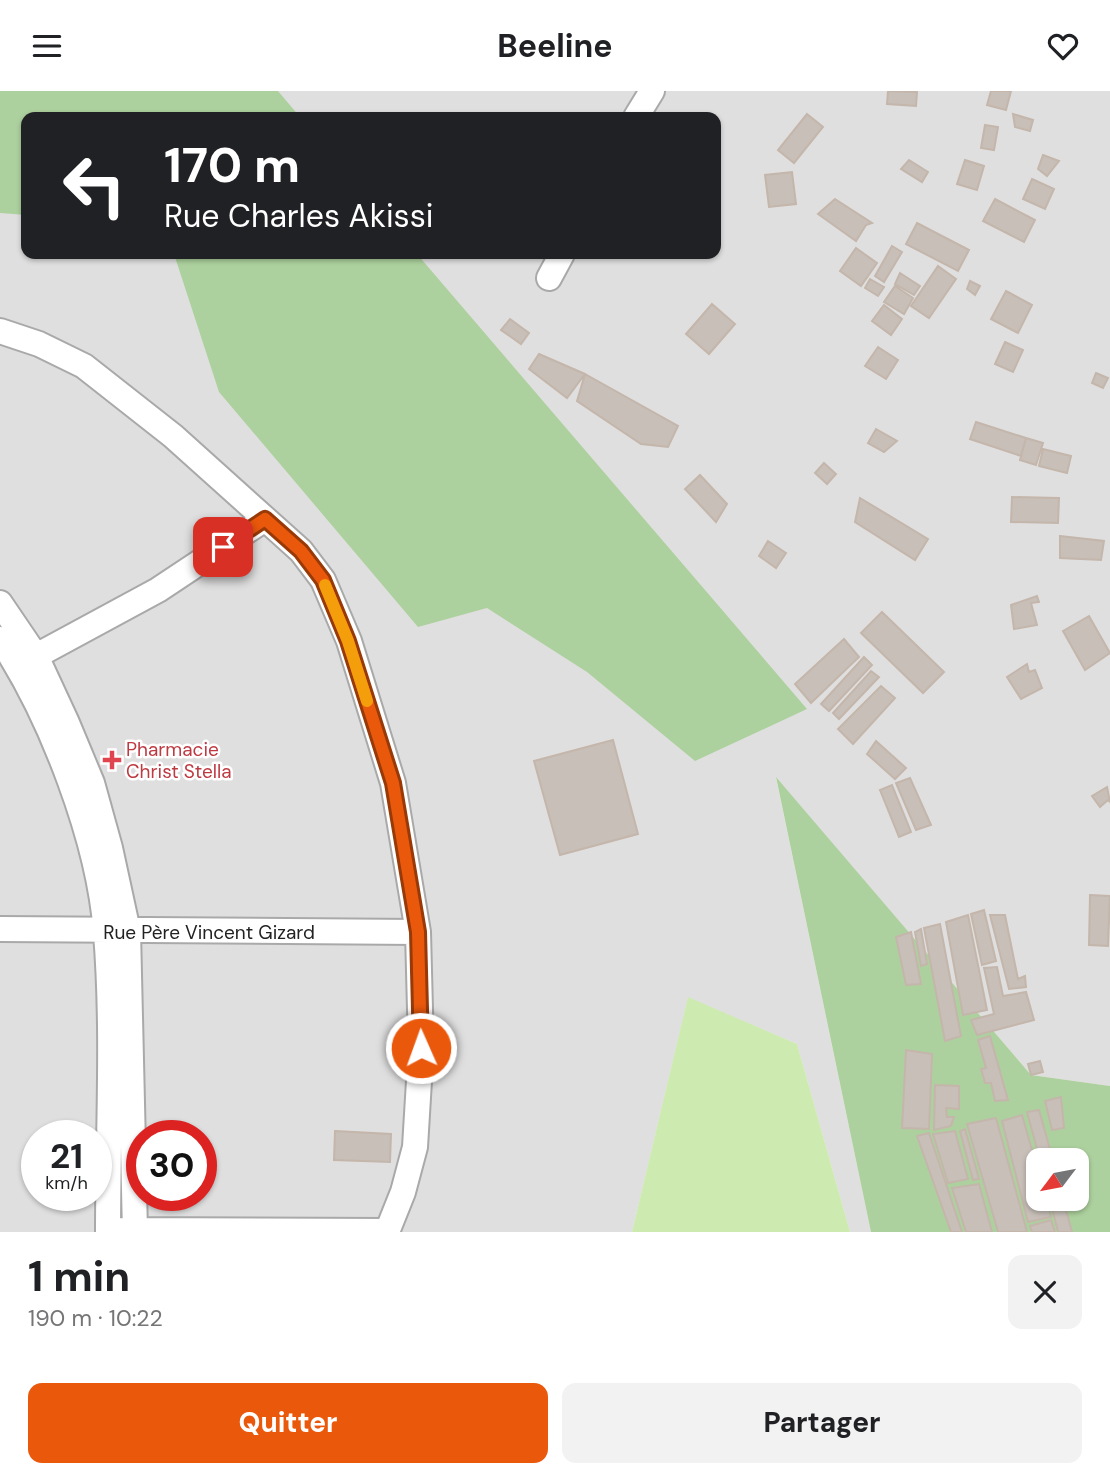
<!DOCTYPE html>
<html lang="fr">
<meta charset="utf-8">
<style>
:root{--surface:#fff;--page:#f2f2f2;--text:#202124;--muted:#757577;--accent:#ea580c}
body{margin:0;font-family:"DM Sans",sans-serif;background:var(--page);color:var(--text);height:100vh;display:flex;flex-direction:column;font-size:26px;white-space:nowrap}
*{box-sizing:border-box;margin:0}
p{font-size:23px;color:var(--muted)}
.icon{flex:none;width:38px;height:38px;fill:none;stroke:currentColor;stroke-width:2;stroke-linecap:round;stroke-linejoin:round}
.map{position:relative;height:1141px;overflow:hidden}
.side{display:flex;flex-direction:column;background:var(--surface);flex:1}
.side>*{flex:none}
.top-card{position:absolute;left:21px;top:21px;width:700px;height:147px;border-radius:14px;box-shadow:0 2px 5px #0004;background:#202124;color:#fff;overflow:hidden}
.needle{width:46px;rotate:238deg}
.tools{position:absolute;left:1026px;top:1057px;display:grid;gap:14px}
.tools a{display:grid;place-items:center;width:63px;height:63px;border-radius:14px;background:var(--surface);box-shadow:0 2px 5px #0004;font-size:35px}
.speed{position:absolute;left:21px;top:1029px;display:flex;gap:14px;font-size:35px;font-weight:700;text-align:center}
.speed>*{display:grid;place-content:center;width:91px;height:91px;border-radius:50%;background:var(--surface);box-shadow:0 2px 5px #0004;line-height:1}
.speed small{font-size:18px;font-weight:400}
.speed .limit{border:10px solid #d22;background:#fff;color:#111}
.pin{position:absolute;display:grid;place-items:center;width:60px;height:60px;color:#fff;margin:-30px;border-radius:14px;box-shadow:0 4px 10px #0006}
.me{position:absolute;width:77px;margin:-38px;rotate:358deg;stroke-linejoin:round;filter:drop-shadow(0 0 5px #0008)}
.turn{display:flex;align-items:center;gap:24px;height:147px;padding:0 28px;font-size:32px}
.turn .icon{width:91px;height:91px;stroke-width:2.5}
.turn b{display:block;font-size:49px;line-height:60px}
.round{display:grid;place-items:center;flex:none;width:74px;height:74px;border-radius:14px;background:var(--page)}
.overview{display:flex;align-items:center;justify-content:space-between;height:119px;padding:0 28px}
h1{font-size:42px;font-weight:700;line-height:52px}
.action{display:flex;gap:14px;margin-top:auto;padding:14px 28px}
.action a{flex:1;height:80px;border-radius:14px;background:var(--accent);color:#fff;font-size:28px;font-weight:700;line-height:80px;text-align:center}
.action a+a{background:var(--page);color:var(--text)}
header{display:flex;justify-content:space-between;align-items:center;height:91px;padding:0 28px;background:var(--surface);font-size:32px;font-weight:700}
.map>svg:first-child{display:block}
.residential{fill:#e0dfdf;fill-rule:evenodd}
.grass{fill:#cdebb0}
.forest{fill:#add19e;fill-rule:evenodd}
.building{fill:#c7bfb8;stroke:#c4b6ab;stroke-width:2}
.lines{fill:none;stroke-linecap:round;stroke-linejoin:round}
.street-casing{stroke:#a9a9a9;stroke-width:28}
.street{stroke:#fff;stroke-width:24}
.route-casing{stroke:#983908;stroke-width:18}
.route{stroke:#ea580c;stroke-width:12}
.slow{stroke:#f59e0b;stroke-width:12}
.health-dot{fill:#e0444e;stroke:#fff;stroke-width:2.5}
.labels{text-anchor:middle;stroke-width:5;stroke-linejoin:round;paint-order:stroke}
.health-label{font-size:19px;fill:#be3a42;stroke:#fff;text-anchor:start}
.street-label{font-size:19px;fill:#222;stroke:#fff}
</style>
<header><svg class="icon" aria-label="menu" viewBox="0 0 24 24"><path d="M4 6h16M4 12h16M4 18h16"/></svg>Beeline<svg class="icon" aria-label="heart" viewBox="0 0 24 24"><path d="M12 20l-8-8c-3-5 5-10 8-4 3-6 11-1 8 4z"/></svg></header>
<div class="map">
<svg width="1110" height="1141" viewBox="0 0 1110 1141">
<rect width="100%" height="100%" fill="#f2efe9"/>
<path class="residential" d="M0 0H1110V995L1031 984 776 687 871 1141H850L797 953 688 907 632 1141H0ZM26 26H716V163H26ZM37 1045H96V1104H37ZM142 1045H201V1104H142Z"/>
<path class="grass" d="M688 906 797 953 850 1141H632Z"/>
<path class="forest" d="M0 0H278L300 26H26V124L0 122Z
M174 163H417L807 618 695 670 587 581 487 517 418 536 219 301Z
M776 686 1031 984 1110 995V1141H871ZM1038 1069H1076V1108H1038Z"/>
<path class="building" d="M888 0 917 1 916 15 887 13Z
M991 0H1011L1006 19 987 14Z
M807 23 823 36 794 72 778 59Z
M1013 23 1033 29 1030 40 1015 36Z
M985 34 998 36 994 59 981 57Z
M1043 64 1059 70 1047 85 1038 78Z
M909 69 928 81 922 91 901 78Z
M965 69 984 75 977 99 957 93Z
M792 81 796 113 769 116 765 84Z
M1032 88 1054 98 1045 118 1023 108Z
M835 108 872 132 866 134 856 150 818 123Z
M995 108 1035 129 1024 151 983 130Z
M917 132 969 159 958 180 906 153Z
M892 155 902 161 884 191 875 185Z
M856 157 877 172 861 195 840 180Z
M938 175 956 188 929 227 911 215Z
M900 182 920 195 914 204 895 193Z
M870 188 884 196 878 205 865 197Z
M970 190 980 195 975 204 967 198Z
M895 195 913 207 904 223 884 211Z
M1006 200 1032 214 1018 242 991 228Z
M712 213 735 233 709 263 686 243Z
M884 214 902 228 891 244 872 230Z
M510 228 529 242 521 253 501 239Z
M1005 251 1023 259 1013 281 995 273Z
M878 256 898 269 886 288 865 275Z
M539 263 585 283 567 307 529 278Z
M1096 282 1108 287 1103 297 1092 292Z
M585 283 678 335 668 356 641 353 577 310Z
M976 331 1026 347 1021 365 970 348Z
M876 338 897 350 884 361 868 352Z
M1026 347 1043 352 1036 374 1020 369Z
M1043 358 1071 365 1067 382 1039 375Z
M824 372 836 383 827 393 815 382Z
M700 384 727 413 716 431 685 398Z
M1012 406 1059 407 1058 432 1011 431Z
M860 407 928 448 915 469 855 431Z
M1060 445 1104 450 1101 469 1060 467Z
M768 450 786 462 776 477 759 465Z
M1037 505 1039 511 1031 512 1037 534 1014 538 1011 514Z
M882 521 944 581 923 602 861 542Z
M1089 525 1110 562 1085 579 1063 540Z
M844 548 859 566 811 612 795 593Z
M864 566 872 574 829 620 821 613Z
M1027 573 1029 581 1035 579 1042 597 1021 608 1007 586Z
M871 580 879 586 839 628 833 622Z
M881 595 895 607 853 653 838 638Z
M613 649 638 743 560 764 534 670Z
M876 650 906 677 895 688 867 663Z
M910 687 931 734 916 739 896 692Z
M892 694 911 741 899 746 880 699Z
M1107 696 1110 711 1108 709 1100 716 1092 705Z
M1090 804 1110 805 1108 855 1089 854Z
M984 819 996 870 982 874 971 823Z
M968 824 987 919 963 924 946 831Z
M990 824H1005L1018 888 1025 885 1026 896 1009 898Z
M940 833 961 945 945 950 924 837Z
M921 838 927 873 921 875 915 841Z
M911 841 921 893 906 894 896 846Z
M997 876 1003 905 1026 901 1034 929 977 944 971 929 994 923 984 877Z
M990 945 1008 1009 995 1010 991 992H985L981 978 986 977 978 949Z
M906 959 932 963 929 1038 902 1037Z
M1040 970 1043 981 1031 984 1028 973Z
M935 994 959 995V1018L946 1017 947 1026H954L951 1035 934 1039Z
M1061 1006 1064 1037 1052 1039 1045 1010Z
M1039 1019 1053 1069H1040L1027 1021Z
M1022 1024 1038 1080V1108H1046L1051 1126 1028 1131 1002 1030Z
M996 1027 1027 1141H998L967 1033Z
M965 1038 979 1088 973 1089 960 1040Z
M335 1040 391 1043 390 1071 334 1069Z
M955 1040 968 1088 948 1092 933 1043Z
M929 1042 962 1141H951L917 1045Z
M979 1093 992 1141H966L952 1097Z
M1050 1108H1063L1072 1141H1058Z
M1051 1129 1055 1141H1032L1030 1135Z"/>
<g class="lines">
<g class="street-casing">
<path id="street" d="M636 26 652 0
M549 187 562 163
M0 240 39 253 84 275 173 345 301 460 323 489 349 550 393 692 418 841 421 957 415 1056 403 1101 387 1141
M0 512 36 565 67 632 92 692 110 757 128 840 135 1141
M0 548C51 625 99 749 106 842 114 941 108 1042 108 1141
M36 565 158 499 265 428
M0 838 418 841
M120 1139 388 1140"/>
</g>
<use href="#street" class="street"/>
</g>
<g class="lines">
<g class="route-casing">
<path id="route" d="M223 456 265 428 301 460 323 489 348 550 393 692 418 841 421 957"/>
</g>
<use href="#route" class="route"/>
<path class="slow" d="M325 494 348 550 367 610"/>
</g>
<path class="health-dot" d="M108.5 658.5h7v7h7v7h-7v7h-7v-7h-7v-7h7z"/>
<g class="labels">
<g class="health-label">
<text x="126" y="665">Pharmacie<tspan x="126" dy="22">Christ Stella</tspan></text>
</g>
<g class="street-label">
<text x="209" y="848">Rue Père Vincent Gizard</text>
</g>
</g>
</svg>
<div class="tools">
<a><svg class="needle" viewBox="-14 -14 28 28"><path d="M0-13l5 13h-10z" fill="#e53935"/><path d="M0 13l5-13h-10z" fill="#757577"/></svg></a>
</div>
<div class="speed"><div>21<small>km/h</small></div><div class="limit">30</div></div>
<div class="pin" style="left:223px;top:456px;background:#d93025"><svg class="icon" aria-label="arrive" viewBox="0 0 24 24"><path d="M6 21V4h12l-3 4 3 4H6"/></svg></div>
<svg class="me" style="left:421px;top:957px" viewBox="-20 -20 40 40"><circle r="17" fill="#ea580c" stroke="#fff" stroke-width="3"/><path d="M0-11L8 9 0 5-8 9z" fill="#fff"/></svg>
<div class="top-card">
<div class="turn"><svg class="icon" aria-label="left" viewBox="0 0 24 24"><path d="M17 20v-9H6M10 6l-5 5 5 5"/></svg><div><b>170 m</b>Rue Charles Akissi</div></div>
</div>
</div>
<section class="side">
<div class="overview"><div><h1>1 min</h1><p>190 m · 10:22</p></div><a class="round"><svg class="icon" aria-label="close" viewBox="0 0 24 24"><path d="M6 6l12 12M18 6L6 18"/></svg></a></div>
<div class="action"><a>Quitter</a><a>Partager</a></div>
</section>
